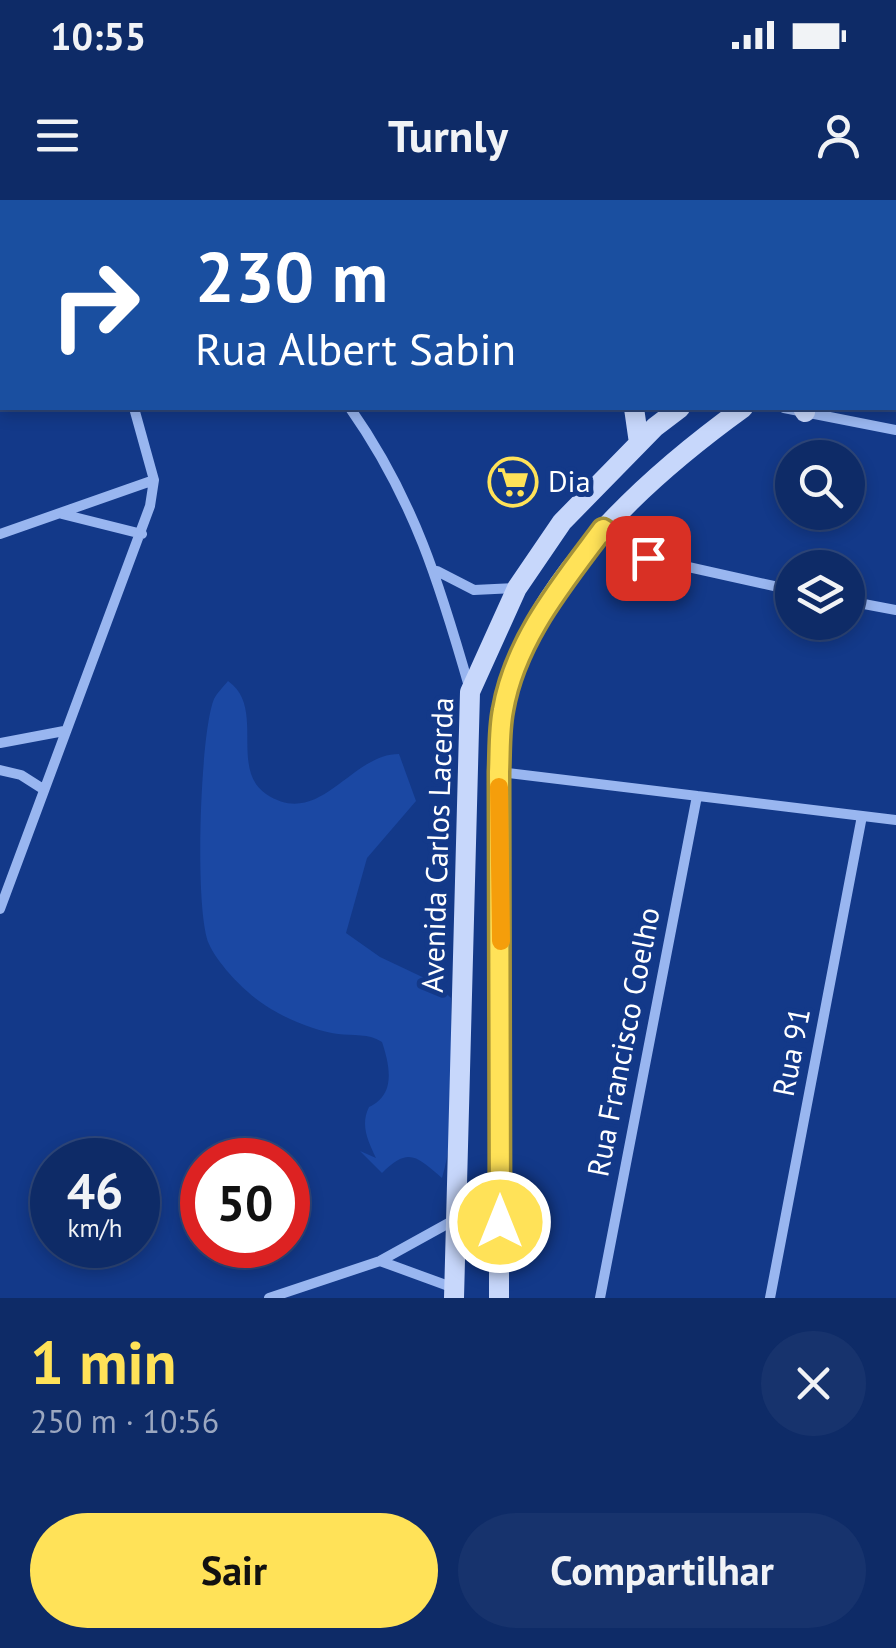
<!DOCTYPE html>
<html lang="pt">
<meta charset="utf-8">
<style>
:root{--surface:#0e2b67;--page:#17336d;--text:#f1f3f6;--muted:#9ba7c0;--line:#2e477b;--accent:#ffe258}
body{margin:0;font-family:"PT Sans",sans-serif;background:var(--page);color:var(--text);height:100vh;display:flex;flex-direction:column;font-size:38px;white-space:nowrap}
*{box-sizing:border-box;margin:0}
p{font-size:32px;color:var(--muted)}
.icon{flex:none;width:55px;height:55px;fill:none;stroke:currentColor;stroke-width:2;stroke-linecap:round;stroke-linejoin:round}
.map{position:relative;height:1098px;overflow:hidden}
.details{display:flex;flex-direction:column;background:var(--surface);flex:1}
.details>*{flex:none}
.hud{position:absolute;left:0px;top:0px;width:898px;height:210px;box-shadow:0 5px 15px #0003,0 0 0 2px var(--line);background:#1a4fa0;color:#fff;overflow:hidden}
.controls{position:absolute;left:775px;top:240px;display:grid;gap:20px}
.controls a{display:grid;place-items:center;width:90px;height:90px;border-radius:50%;background:var(--surface);box-shadow:0 5px 15px #0003,0 0 0 2px var(--line);font-size:50px}
.speed{position:absolute;left:30px;top:938px;display:flex;gap:20px;font-size:50px;font-weight:700;text-align:center}
.speed>*{display:grid;place-content:center;width:130px;height:130px;border-radius:50%;background:var(--surface);box-shadow:0 5px 15px #0003,0 0 0 2px var(--line);line-height:1}
.speed small{font-size:25px;font-weight:400}
.speed .limit{border:15px solid #d22;background:#fff;color:#111}
.pin{position:absolute;display:grid;place-items:center;width:85px;height:85px;color:#fff;margin:-42px;border-radius:20px;box-shadow:0 5px 15px #0006}
.me{position:absolute;width:110px;margin:-55px;rotate:0deg;stroke-linejoin:round;filter:drop-shadow(0 0 8px #0008)}
.turn{display:flex;align-items:center;gap:35px;height:210px;padding:0 30px;font-size:45px}
.turn .icon{width:130px;height:130px;stroke-width:2.5}
.turn b{display:block;font-size:70px;line-height:85px}
.round{display:grid;place-items:center;flex:none;width:105px;height:105px;border-radius:52px;background:var(--page)}
.headline{display:flex;align-items:center;justify-content:space-between;height:170px;padding:0 30px}
h1{font-size:60px;font-weight:700;line-height:75px;color:var(--accent)}
.action{display:flex;gap:20px;margin-top:auto;padding:20px 30px}
.action a{flex:1;height:115px;border-radius:60px;background:var(--accent);color:#111;font-size:40px;font-weight:700;line-height:115px;text-align:center}
.action a+a{background:var(--page);color:var(--text)}
.status{display:flex;justify-content:space-between;align-items:center;height:70px;padding:0 50px;background:var(--surface);direction:ltr}
.status svg{height:28px;fill:currentColor}
header{display:flex;justify-content:space-between;align-items:center;height:130px;padding:0 30px;background:var(--surface);font-size:45px;font-weight:700}
.map>svg:first-child{display:block}
.green{fill:#1b48a3}
.lines{fill:none;stroke-linecap:round;stroke-linejoin:round}
.minor{stroke:#99b6f0;stroke-width:10}
.secondary{stroke:#c7d7fb;stroke-width:20}
.route-casing{stroke:#a69339;stroke-width:25}
.route{stroke:#ffe258;stroke-width:18}
.slow{stroke:#f59e0b;stroke-width:18}
.labels{text-anchor:middle;stroke-width:10;stroke-linejoin:round;paint-order:stroke}
.poi-label{font-size:30px;fill:#fff;stroke:#133989;text-anchor:start}
.street-label{font-size:30px;fill:#fff;stroke:#133989}
</style>
<div class="status"><b>10:55</b><svg viewBox="0 0 49 12"><path d="M0 12V9h3v3zM5 12V6h3v6zM10 12V3h3v9zM15 12V0h3v12zM26 1h20v11H26zM47 4h2v5h-2z"/></svg></div>
<header><svg class="icon" aria-label="menu" viewBox="0 0 24 24"><path d="M4 6h16M4 12h16M4 18h16"/></svg>Turnly<svg class="icon" aria-label="person" viewBox="0 0 24 24"><circle cx="12" cy="8" r="4"/><path d="M4 21q1-7 8-7t8 7"/></svg></header>
<div class="map">
<svg width="896" height="1098" viewBox="0 0 896 1098">
<rect width="100%" height="100%" fill="#133989"/>
<path class="green" d="M228 481C266 507 229 569 266 594 320 630 350 554 399 554L416 601 367 658 346 733 380 757 435 783 451 798C451 857 459 922 442 978 417 957 409 946 382 973L360 951 376 958C368 941 360 925 369 907 396 895 390 866 382 842 369 833 353 836 338 834 309 830 269 812 248 792 235 781 216 760 209 744 194 711 200 533 214 499 217 493 224 486 228 481Z"/>
<g class="lines">
<path class="minor" d="M237 0 238 2
M594 0 606 2
M0 120 2 119
M350 208C414 299 440 385 470 490
M784 208 896 230
M62 314 142 334
M603 329 648 358 792 390
M0 334 154 280
M437 371 474 390 515 388
M848 401 896 410
M0 543 64 531
M0 570 21 575 43 589
M500 572 896 620
M0 709 150 306 154 280 134 208
M380 1061 454 1088
M269 1098 380 1061 456 1019
M600 1098 697 596
M770 1098 862 616"/>
<path class="secondary" d="M895 35 896 34
M895 85H896
M634 208 639 243
M803 208 805 212
M454 1098 470 492 517 388 562 322 655 227 680 208
M499 1098V572C500 552 499 530 503 510 525 386 646 278 743 208"/>
</g>
<g class="lines">
<g class="route-casing">
<path id="route" d="M500 1022 499 572C500 552 499 530 503 510 515 440 562 384 603 329L648 358"/>
</g>
<use href="#route" class="route"/>
<path class="slow" d="M499 587 501 741"/>
</g>
<defs>
<g id="supermarket-ring" transform="scale(2.5)"><circle r="9.5" fill="#133989" stroke="#ffe258" stroke-width="1.5"/><path d="M-6-5.5h2.5l.6 2H6L4.5 2H-2.5L-4.4-4H-6ZM-1.5 3.2a1.3 1.3 0 1 0 .1 0ZM3 3.2a1.3 1.3 0 1 0 .1 0Z" fill="#ffe258"/></g>
</defs>
<g fill-rule="evenodd">
<use href="#supermarket-ring" x="513" y="282"/>
</g>
<g class="labels">
<g class="poi-label">
<text x="548" y="292">Dia</text>
</g>
<g class="street-label">
<text transform="translate(438 645) rotate(-88)" y="10">Avenida Carlos Lacerda</text>
<text transform="translate(624 842) rotate(-79)" y="10">Rua Francisco Coelho</text>
<text transform="translate(792 852) rotate(-79)" y="10">Rua 91</text>
</g>
</g>
</svg>
<div class="controls">
<a><svg class="icon" aria-label="search" viewBox="0 0 24 24"><circle cx="10" cy="10" r="6"/><path d="M15 15l6 6"/></svg></a>
<a><svg class="icon" aria-label="layers" viewBox="0 0 24 24"><path d="M12 4l9 5-9 5-9-5zM3 14l9 5 9-5"/></svg></a>
</div>
<div class="speed"><div>46<small>km/h</small></div><div class="limit">50</div></div>
<div class="pin" style="left:648px;top:358px;background:#d93025"><svg class="icon" aria-label="arrive" viewBox="0 0 24 24"><path d="M6 21V4h12l-3 4 3 4H6"/></svg></div>
<svg class="me" style="left:500px;top:1022px" viewBox="-20 -20 40 40"><circle r="17" fill="#ffe258" stroke="#fff" stroke-width="3"/><path d="M0-11L8 9 0 5-8 9z" fill="#fff"/></svg>
<div class="hud">
<div class="turn"><svg class="icon" aria-label="right" viewBox="0 0 24 24"><path d="M7 20v-9h11M14 6l5 5-5 5"/></svg><div><b>230 m</b>Rua Albert Sabin</div></div>
</div>
</div>
<section class="details">
<div class="headline"><div><h1>1 min</h1><p>250 m · 10:56</p></div><a class="round"><svg class="icon" aria-label="close" viewBox="0 0 24 24"><path d="M6 6l12 12M18 6L6 18"/></svg></a></div>
<div class="action"><a>Sair</a><a>Compartilhar</a></div>
</section>
